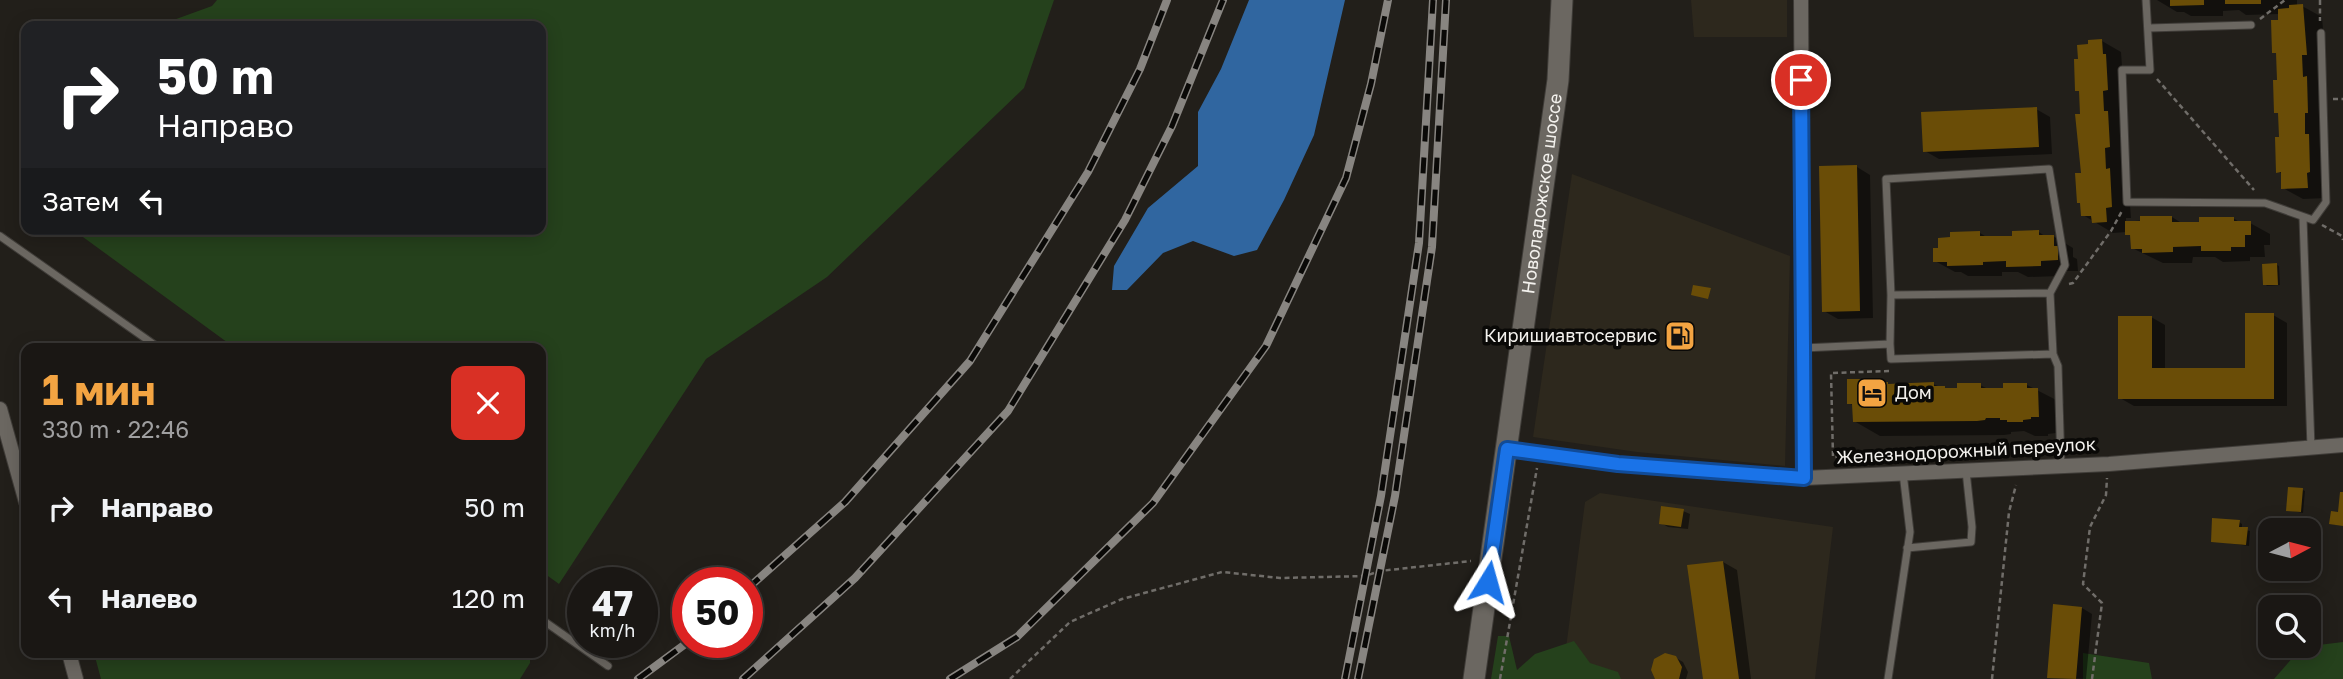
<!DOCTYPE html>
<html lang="ru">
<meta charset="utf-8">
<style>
:root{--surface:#1a1714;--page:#272422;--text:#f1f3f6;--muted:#9f9fa0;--line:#383634;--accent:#f3a442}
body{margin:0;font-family:"Golos Text",sans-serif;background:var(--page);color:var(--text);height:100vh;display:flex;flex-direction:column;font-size:26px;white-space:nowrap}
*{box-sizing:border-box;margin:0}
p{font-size:23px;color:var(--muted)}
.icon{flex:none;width:38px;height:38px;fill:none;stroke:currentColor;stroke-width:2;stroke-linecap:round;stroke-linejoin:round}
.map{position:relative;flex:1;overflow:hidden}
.details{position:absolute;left:21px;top:343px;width:525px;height:315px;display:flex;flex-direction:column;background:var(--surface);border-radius:14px;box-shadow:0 4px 18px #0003,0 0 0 2px var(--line)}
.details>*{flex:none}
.guide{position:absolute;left:21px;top:21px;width:525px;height:214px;border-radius:14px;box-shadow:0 4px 18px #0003,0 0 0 2px var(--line);background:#202124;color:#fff;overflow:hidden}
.needle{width:46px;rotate:83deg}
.tools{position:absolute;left:2258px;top:518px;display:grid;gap:14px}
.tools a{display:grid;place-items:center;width:63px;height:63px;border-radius:14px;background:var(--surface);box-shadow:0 4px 18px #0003,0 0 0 2px var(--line);font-size:35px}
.speed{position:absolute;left:567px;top:567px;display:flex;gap:14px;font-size:35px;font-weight:700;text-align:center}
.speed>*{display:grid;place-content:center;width:91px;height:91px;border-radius:50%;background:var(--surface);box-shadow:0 4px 18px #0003,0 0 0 2px var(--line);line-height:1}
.speed small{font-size:18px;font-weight:400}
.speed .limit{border:10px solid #d22;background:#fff;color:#111}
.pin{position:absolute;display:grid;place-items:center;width:60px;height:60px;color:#fff;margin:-30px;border:4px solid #fff;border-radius:50%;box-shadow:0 2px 7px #0007}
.me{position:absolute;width:77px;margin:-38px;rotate:8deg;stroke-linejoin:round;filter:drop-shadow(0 0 5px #0008)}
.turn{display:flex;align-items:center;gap:24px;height:147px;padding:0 21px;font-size:32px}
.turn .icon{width:91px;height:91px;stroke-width:2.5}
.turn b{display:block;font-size:49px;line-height:60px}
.then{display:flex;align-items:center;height:66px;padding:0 21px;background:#0003;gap:14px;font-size:26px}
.round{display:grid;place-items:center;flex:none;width:74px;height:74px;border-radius:14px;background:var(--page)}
.summary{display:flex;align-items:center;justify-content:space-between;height:119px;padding:0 21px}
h1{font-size:42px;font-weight:700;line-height:52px;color:var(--accent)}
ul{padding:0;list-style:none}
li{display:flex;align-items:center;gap:21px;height:91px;padding:0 21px}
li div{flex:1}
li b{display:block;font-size:26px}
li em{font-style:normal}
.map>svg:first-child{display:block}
.built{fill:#2d281d}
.green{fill:#25411c}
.water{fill:#3066a0}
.shadow{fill:#0007}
.building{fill:#6a4d07}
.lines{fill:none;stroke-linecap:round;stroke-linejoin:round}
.lane-casing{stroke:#3f3c38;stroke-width:9}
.street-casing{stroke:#3f3c38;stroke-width:16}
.secondary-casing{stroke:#3f3c38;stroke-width:23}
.path{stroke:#706d69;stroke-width:2.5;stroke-dasharray:5 3.5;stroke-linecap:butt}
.lane{stroke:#6b6761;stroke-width:7}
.street{stroke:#6b6761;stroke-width:14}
.secondary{stroke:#6b6761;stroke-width:21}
.rail-casing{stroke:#888581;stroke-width:8}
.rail{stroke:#0a0907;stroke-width:5;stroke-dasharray:16;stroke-linecap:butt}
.route-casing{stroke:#114b97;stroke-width:18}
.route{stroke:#1a73e8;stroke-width:12}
.labels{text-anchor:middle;stroke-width:7;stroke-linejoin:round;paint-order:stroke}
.street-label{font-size:18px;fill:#f3f1ed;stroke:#0a0907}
.poi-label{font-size:18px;fill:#f3f1ed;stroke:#0a0907;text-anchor:end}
</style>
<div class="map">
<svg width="2343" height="679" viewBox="0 0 2343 679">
<rect width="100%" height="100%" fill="#221f1a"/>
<path class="built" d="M1691 0H1787V37H1694Z
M1572 174 1790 256 1785 466 1637 452 1533 437Z
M1600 493 1833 527 1815 679H1562L1585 502Z"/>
<path class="green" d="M217 0H1054L1024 88 827 277 706 359 559 584 541 571V348H235L72 229H541V26H157L212 6Z
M1498 636H1509L1517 670 1535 654 1574 641 1590 663 1618 672 1621 679H1491Z
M2343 642V679H2274L2302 647Z
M94 653H530V663L520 679H101Z
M2083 653 2149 663 2152 679H2083Z"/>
<path class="water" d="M1249 0H1345L1314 135 1284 200 1257 250 1234 256 1193 241 1163 253 1127 290H1112L1114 266 1148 208 1198 166V112L1221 69Z"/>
<path class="shadow" d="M2157 0H2297V6H2302L2322 17 2326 65H2321L2324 145 2328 147 2329 183H2326L2327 198 2303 199 2283 188 2282 174 2278 171 2281 139 2280 114 2276 112 2279 82V14L2246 15 2239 10 2223 11V16H2191L2184 12H2177Z
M2102 41 2121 52 2122 66 2125 67 2127 101H2122L2131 218H2126V222L2172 217 2183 224 2233 218 2241 223H2250L2270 234V245H2264L2265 257H2250V261L2223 262 2215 257H2193L2192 263H2163L2132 248V237L2126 232 2113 233 2083 215 2079 61Z
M2036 109 2050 117 2052 154 1939 159 1925 151Z
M1857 167 1870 175 1873 318 1838 319 1824 311Z
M2039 232 2046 237 2053 236 2073 248V257L2077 259 2078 271H2060V276L2028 277 2018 272H2002V276H1968L1961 272H1955L1935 261 1980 233 1988 238H2014Z
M2277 265 2279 266 2280 285 2267 286 2265 284Z
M2273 315 2287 323V406H2134L2120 398 2151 317 2165 325V370H2247Z
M1862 381 1867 384 1891 386 1933 384 1948 390 1980 385 1988 389H2005L2027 385 2064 404V431H2056V433L2048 434V436H2035L2024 431 2011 432V434L2004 435 1880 436 1854 421V406L1849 403Z
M2303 490 2305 491 2303 513 2288 510Z
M1683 511 1690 514 1688 529 1668 527 1661 523Z
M2239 522 2242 524V529L2250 531 2249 546 2213 541Z
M1723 562 1737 570 1751 679H1704Z
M2055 606 2082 608 2092 614 2086 679 2049 677Z
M1676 658 1683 662 1688 672 1686 679H1657Z"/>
<path class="building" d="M2170 0H2204V5L2170 6Z
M2225 0H2261V4H2225Z
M2303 4 2307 55H2302L2303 77 2307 76 2308 113H2305V134H2309L2310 172 2307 173 2308 188 2281 189V172L2276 173 2275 137H2279L2278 113H2274L2273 80H2277L2276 53H2272L2271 20H2278V9L2289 8V5Z
M2102 39 2103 54H2106L2108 90 2103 91 2104 111H2108L2110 147 2105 148 2106 169 2110 168 2112 207 2106 208 2107 222 2092 223 2091 216H2081L2080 203H2077L2075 173H2081L2075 114H2080L2079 91H2075L2074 59H2078L2077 45 2088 44V40Z
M2037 107 2039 147 1923 152 1921 112Z
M1857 165 1860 311 1822 312 1819 166Z
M2140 216H2172V222H2199V217H2234V221H2251V235H2245V247H2231V251H2201V246L2173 247V252L2142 253V249H2131L2130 235H2125V221H2140Z
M2039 230V235H2054V246H2058V260L2041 261V266L2006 267V261L1983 262V265L1947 266V262H1933V248H1938V238L1950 237V232L1980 231V236H2012V231Z
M2277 263 2278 285H2263L2262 264Z
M1693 285 1711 288 1708 299 1691 295Z
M2245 313H2274V399H2118V316H2152V368H2245Z
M1847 379H1862V382H1888V384L1934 382V386H1945V388H1957V383H1981V388H2003V383H2027V388H2038L2039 417H2031V419L2023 420V422H2007V420H2000V418H1986L1985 420 1977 421 1853 422 1852 404H1847Z
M2288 487 2303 488 2301 512 2286 511Z
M2340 492H2343V526L2329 524 2331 511 2338 512Z
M1661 506 1684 509 1681 527 1659 524Z
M2212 518 2240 520 2239 527H2248L2246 545 2211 542Z
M1723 561 1739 679H1703L1687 565Z
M2053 604 2082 607 2076 679 2047 678Z
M1665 653 1676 656 1682 667 1679 679H1655L1651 670 1654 659Z"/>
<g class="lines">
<g class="lane-casing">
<path id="lane" d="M2146 0 2150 70H2122L2127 202 2265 203 2313 220 2326 202 2321 33
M2149 28 2251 25
M2303 218 2311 448
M0 236 159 348
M1891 295 1886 179 2049 169 2065 265 2050 293
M1890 344 1891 359 2053 354
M1803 348 1890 344 1891 295 2050 293 2053 354 2058 366 2061 466
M1907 548 1971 542 1972 527 1966 471
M541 619 608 666
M1888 679 1910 532 1903 473"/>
</g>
<g class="street-casing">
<path id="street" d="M1801 0 1804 478
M0 409 26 502
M1507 449 1618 464 1804 478 2109 464 2343 445
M69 653 76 679"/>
</g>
<g class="secondary-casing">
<g id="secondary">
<path id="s1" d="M1474 679 1558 80 1562 0"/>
</g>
</g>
<path class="path" d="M2320 0V21
M2260 19 2285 0
M2157 79 2254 190
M2333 99H2343
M2322 225 2342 236 2343 240
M2069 284 2073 283 2111 231 2122 211
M1889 371 1831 373 1833 457 1975 453
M1010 679 1070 622 1122 599 1222 572 1280 578 1365 576 1380 571 1471 561
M1500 679 1537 468
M1992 679 2009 512 2016 485
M2092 679 2102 603 2083 584 2090 527 2106 495 2107 478"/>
<use href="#lane" class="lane"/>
<use href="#street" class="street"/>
<use href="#secondary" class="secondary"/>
<g class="rail-casing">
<path id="rail" d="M747 589 845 502 970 361 1088 172 1140 69 1167 0
M638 679 688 642
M743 679 855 578 1008 411 1125 220 1172 126 1223 0
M950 679 1017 637 1153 503 1266 346 1346 178 1371 84 1388 0
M1345 679 1381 496 1419 243 1433 0
M1358 679 1395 496 1432 247 1446 0"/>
</g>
<use href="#rail" class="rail"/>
</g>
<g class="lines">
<g class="route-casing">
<path id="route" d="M1488 582 1507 449 1618 464 1804 478 1801 80"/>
</g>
<use href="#route" class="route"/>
</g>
<defs>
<g id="fuel-square" transform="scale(1.575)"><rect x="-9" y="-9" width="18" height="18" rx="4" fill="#f3a442" stroke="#0a0907"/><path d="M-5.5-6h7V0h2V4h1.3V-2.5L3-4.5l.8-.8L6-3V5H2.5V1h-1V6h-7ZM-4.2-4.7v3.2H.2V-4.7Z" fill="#111"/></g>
<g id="hotel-square" transform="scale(1.575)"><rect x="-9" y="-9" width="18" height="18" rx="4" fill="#f3a442" stroke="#0a0907"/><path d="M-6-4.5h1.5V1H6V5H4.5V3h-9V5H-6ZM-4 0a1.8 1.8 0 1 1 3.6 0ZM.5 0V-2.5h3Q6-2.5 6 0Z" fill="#111"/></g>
</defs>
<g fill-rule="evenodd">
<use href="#fuel-square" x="1680" y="336"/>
<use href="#hotel-square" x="1872" y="393"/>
</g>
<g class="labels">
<g class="street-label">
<text dy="6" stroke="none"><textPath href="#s1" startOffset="490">Новоладожское шоссе</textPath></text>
<text transform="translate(1966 451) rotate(-3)" y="6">Железнодорожный переулок</text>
</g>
<g class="poi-label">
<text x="1657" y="342">Киришиавтосервис</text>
<text x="1895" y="399" text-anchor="start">Дом</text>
</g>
</g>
</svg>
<div class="tools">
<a><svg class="needle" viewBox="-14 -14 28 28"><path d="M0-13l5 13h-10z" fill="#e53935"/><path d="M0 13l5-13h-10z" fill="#9f9fa0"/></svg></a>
<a><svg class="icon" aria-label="search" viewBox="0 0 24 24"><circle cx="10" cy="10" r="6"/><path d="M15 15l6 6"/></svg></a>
</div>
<div class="speed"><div>47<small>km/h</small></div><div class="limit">50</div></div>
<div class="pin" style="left:1801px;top:80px;background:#d93025"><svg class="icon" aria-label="arrive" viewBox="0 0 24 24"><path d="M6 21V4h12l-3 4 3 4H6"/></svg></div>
<svg class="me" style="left:1488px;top:582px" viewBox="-20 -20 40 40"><path d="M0-17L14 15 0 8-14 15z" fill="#1a73e8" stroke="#fff" stroke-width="4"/></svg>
<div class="guide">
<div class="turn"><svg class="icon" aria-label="right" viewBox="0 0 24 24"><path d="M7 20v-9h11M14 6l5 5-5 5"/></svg><div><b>50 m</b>Направо</div></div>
<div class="then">Затем<svg class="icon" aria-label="left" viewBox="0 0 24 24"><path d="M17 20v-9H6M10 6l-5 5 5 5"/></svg></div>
</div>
<section class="details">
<div class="summary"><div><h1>1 мин</h1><p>330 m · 22:46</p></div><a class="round" style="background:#d93025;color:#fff"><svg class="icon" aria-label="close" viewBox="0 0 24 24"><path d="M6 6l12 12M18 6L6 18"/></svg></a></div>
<ul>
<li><svg class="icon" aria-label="right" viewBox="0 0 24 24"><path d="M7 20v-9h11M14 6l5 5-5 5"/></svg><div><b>Направо</b></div><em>50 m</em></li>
<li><svg class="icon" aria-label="left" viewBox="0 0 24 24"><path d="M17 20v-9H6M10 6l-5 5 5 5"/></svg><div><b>Налево</b></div><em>120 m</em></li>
</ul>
</section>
</div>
